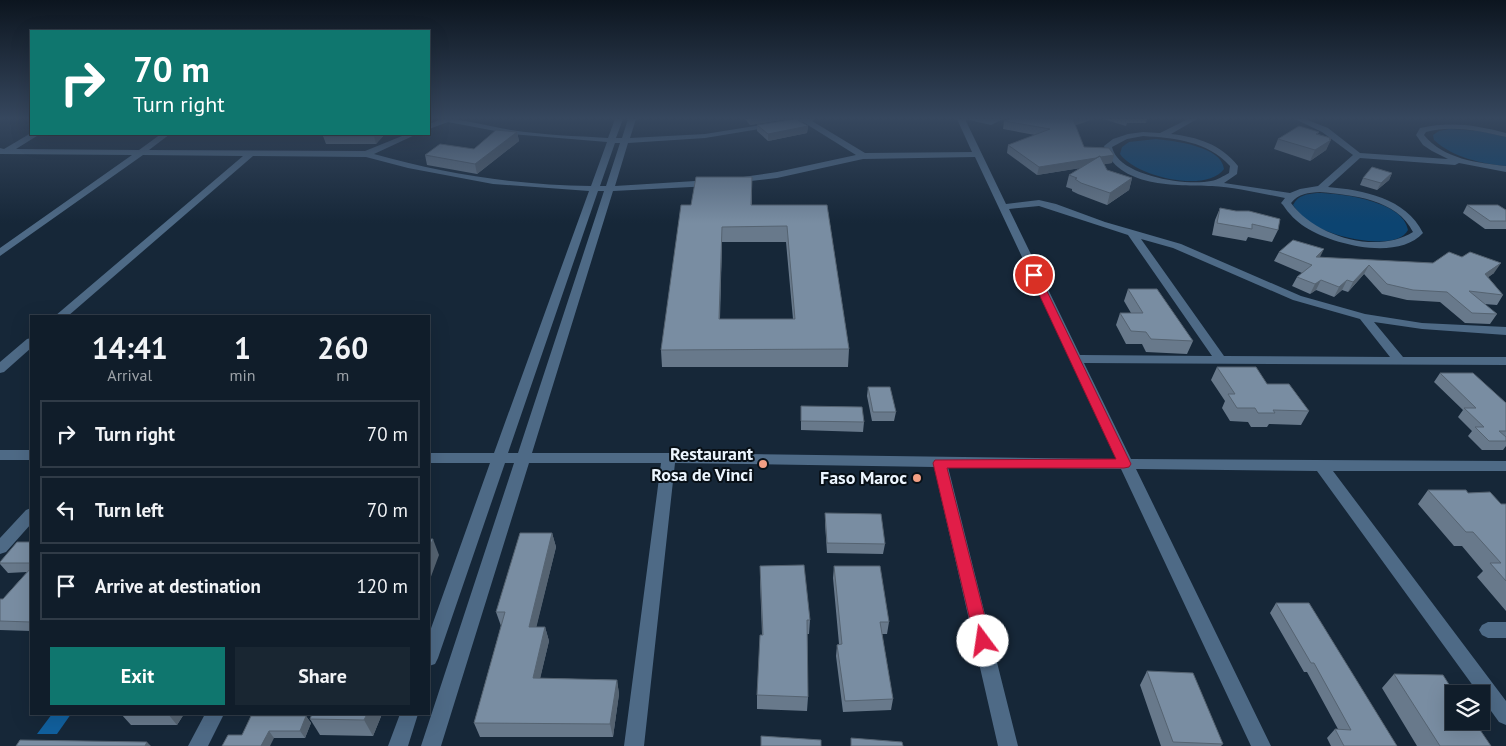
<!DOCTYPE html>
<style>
:root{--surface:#101d2a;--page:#192632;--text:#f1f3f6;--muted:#9ca2a8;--line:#303b47;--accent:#0f766e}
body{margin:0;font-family:"PT Sans",sans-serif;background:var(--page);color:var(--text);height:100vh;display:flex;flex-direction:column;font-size:19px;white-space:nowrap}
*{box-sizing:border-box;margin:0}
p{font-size:16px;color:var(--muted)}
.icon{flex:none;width:28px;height:28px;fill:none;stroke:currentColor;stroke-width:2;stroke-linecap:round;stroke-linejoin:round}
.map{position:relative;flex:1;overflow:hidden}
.details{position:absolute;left:30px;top:315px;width:400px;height:400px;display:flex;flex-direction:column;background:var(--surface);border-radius:0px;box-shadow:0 5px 20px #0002,0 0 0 1px var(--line)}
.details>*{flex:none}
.guide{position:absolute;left:30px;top:30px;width:400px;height:105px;border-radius:0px;box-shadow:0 5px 20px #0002,0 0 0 1px var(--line);background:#0f766e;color:#fff;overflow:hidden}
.controls{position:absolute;left:1445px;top:685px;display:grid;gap:10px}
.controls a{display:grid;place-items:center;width:45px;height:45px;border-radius:0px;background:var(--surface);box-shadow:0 5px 20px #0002,0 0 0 1px var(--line);font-size:25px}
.pin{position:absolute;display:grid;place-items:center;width:42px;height:42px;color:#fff;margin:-21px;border:2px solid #fff;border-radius:50%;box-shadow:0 1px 5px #0007}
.me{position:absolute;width:55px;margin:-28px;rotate:346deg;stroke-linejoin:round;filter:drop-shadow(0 0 4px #0008)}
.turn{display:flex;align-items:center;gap:18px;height:105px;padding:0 20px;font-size:22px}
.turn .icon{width:65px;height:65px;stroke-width:2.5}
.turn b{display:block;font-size:35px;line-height:42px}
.eta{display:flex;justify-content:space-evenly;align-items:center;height:85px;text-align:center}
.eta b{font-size:30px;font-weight:700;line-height:35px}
.button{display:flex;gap:10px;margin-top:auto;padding:10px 20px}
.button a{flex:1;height:58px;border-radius:0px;background:var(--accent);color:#fff;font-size:20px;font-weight:700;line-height:58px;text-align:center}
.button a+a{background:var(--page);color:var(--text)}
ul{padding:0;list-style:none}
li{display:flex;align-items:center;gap:15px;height:68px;margin:0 10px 8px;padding:0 10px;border:2px solid var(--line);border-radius:0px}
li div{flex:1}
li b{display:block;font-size:19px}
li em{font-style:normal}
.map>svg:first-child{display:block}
.green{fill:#0c4471}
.water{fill:#11609e}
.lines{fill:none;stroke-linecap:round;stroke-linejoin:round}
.minor{fill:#4e6a86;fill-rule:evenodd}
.wall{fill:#68798b;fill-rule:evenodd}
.shaded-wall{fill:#556371}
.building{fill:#798da2;stroke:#556371;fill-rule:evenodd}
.route{fill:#e11d48;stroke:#92132f}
.poi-dot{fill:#f39f84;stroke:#081017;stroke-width:2}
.labels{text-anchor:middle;stroke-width:4;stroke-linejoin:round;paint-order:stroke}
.poi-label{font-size:18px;font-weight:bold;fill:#ecf5fe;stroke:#081017;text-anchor:end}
</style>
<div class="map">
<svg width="1506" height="746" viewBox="0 0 1506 746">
<rect width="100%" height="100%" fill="#162738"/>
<path class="green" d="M1449 129 1480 131 1506 137V166C1482 164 1452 157 1434 140L1433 135 1439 131Z
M1156 139C1174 141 1222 146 1224 169 1206 194 1135 176 1120 154L1122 147 1129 142Z
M1317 193C1340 193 1404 201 1408 230 1396 254 1322 235 1306 220 1301 216 1297 210 1293 205 1298 195 1307 194 1317 193Z"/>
<path class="water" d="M52 714H71L57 734H37Z"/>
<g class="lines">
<path class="minor" d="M441 119C465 119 488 126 511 130 543 135 576 136 608 138L615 119H623L616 138H622L628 119H636L630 138 705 134 798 119H814L812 121 865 153 972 152 957 119H965L1006 204 1039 200 1056 204 1105 222 1181 244 1301 296 1365 314 1422 323 1506 327V335L1422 329 1374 322 1403 357H1506V365L1084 363 1131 459 1506 461V471H1333L1506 701V725L1499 722 1481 697V694H1479L1317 471 1136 469 1271 746H1251L1121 469 948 467 1018 746H998L934 467 675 463 644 746H624L661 463H529L441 746H421L514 463H505L438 658 435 664 429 666V634L490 463H429V453H494L589 191 493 184 408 168 366 157 253 156 68 316H55L243 156 143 155 0 256V248L132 155 0 154V148L4 149 31 133 40 134 16 149 139 150 161 134H170L149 150 365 151 407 134H417L374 154C445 174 517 185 591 186L607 142 511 134 448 122 429 129V124ZM803 122 856 155 777 172 736 178 733 179V183L777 178 863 159 975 157 1117 459 669 453H532L613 191 711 186 715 183 711 180 615 186 628 143 705 138ZM615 143H620L606 186H600ZM598 191H604L518 453H508ZM1039 206 1128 235 1212 356 1080 355 1009 209ZM1141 239 1173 248 1293 300 1360 319 1390 357 1224 356Z
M965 119H1003L991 125Z
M1188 119H1197L1171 134C1197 137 1221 144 1238 166L1237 174 1224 183 1290 193 1300 189 1318 186 1353 155 1322 132 1295 119H1305L1328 128 1360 153 1448 159 1432 151 1423 145 1416 135 1420 128C1450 121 1477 125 1506 133V137C1479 131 1453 125 1426 132L1424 135C1443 159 1478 163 1506 166V172L1459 163 1455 165 1360 158 1328 187C1363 190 1406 198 1423 233 1398 261 1333 245 1305 227 1296 221 1289 214 1283 205L1281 203 1285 198C1263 194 1234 187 1212 186 1177 185 1117 188 1104 146L1113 139 1128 134 1143 132 1160 133ZM1143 136C1175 138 1207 141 1230 166L1229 173C1223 176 1218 180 1211 181 1188 186 1132 177 1117 157 1114 154 1113 150 1112 147L1127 139ZM1320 192C1352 195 1397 199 1413 232 1376 255 1315 236 1291 203 1299 193 1308 193 1320 192Z
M31 338V348L4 372 0 373V362L27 339Z
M0 450H31V460H0Z
M31 508V524L6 552 0 554V538L26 510Z
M1488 622H1506V638H1488L1482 635 1479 630 1482 625Z
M205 714H224L208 746H188Z
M400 714H418L408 746H388Z"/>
</g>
<path class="wall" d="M745 119H787L750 125Z
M1103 119H1147L1146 123H1127L1126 126Z
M1004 121 1075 125 1084 147 1112 163 1104 164 1107 170 1132 178 1129 190 1107 205 1078 194 1072 191V189L1066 187 1069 175 1080 168 1037 175 1007 153 1008 145 1035 135 1003 129Z
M757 125 808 126 807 133 768 141 757 131Z
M517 132 519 141 477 174 427 165 425 155 474 149Z
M1319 132 1318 134 1331 138 1326 150 1310 161 1274 149 1278 139Z
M385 134 376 144H326L323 136Z
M1392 173 1389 180 1377 190 1360 185 1363 178Z
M752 177V205H827L849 349 848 367H662L661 350 691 205ZM722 242H786L793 319H720Z
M1467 205 1506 210V229H1485L1463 213Z
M1220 208 1278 230 1272 242 1248 237 1246 241 1212 235 1215 220Z
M1279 252 1320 257 1494 273 1488 277 1503 295 1497 305 1484 304 1497 314 1490 324 1465 323 1440 302 1407 300 1382 294 1364 274 1348 292 1342 290 1334 297 1316 290 1310 294 1292 286 1297 277 1302 273 1274 261Z
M1128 289 1193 341 1187 354 1146 352 1142 344H1126L1116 325 1120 313H1131L1124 301Z
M1217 367 1267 384 1309 411 1301 425 1269 424 1267 427H1251L1248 422 1230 421 1222 408 1225 401 1211 380Z
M1440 373 1506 403V446L1503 450H1482L1468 436 1472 431 1458 417 1463 410 1434 382Z
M868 387 896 412 894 421H872L867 396Z
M801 406 864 422 863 432 801 430Z
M1428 490 1468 493 1501 504H1506V611L1477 577 1483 571 1462 546H1454L1418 504Z
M825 513 885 544 883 554 827 553 825 523Z
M552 533 556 547 536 627H545L549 641 540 678 617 680 619 694 613 737H480L474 723 501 626 496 612Z
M31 542V631L0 630V599H3L27 572 8 573 0 564V562Z
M760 566 810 620 809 634H807L808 697 807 711 757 709V695L762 635 760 580Z
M834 566 889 622 887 634H882L893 699 891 710 843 712 836 656 837 645 839 644 833 578Z
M1276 603 1397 746H1331L1327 738 1335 729H1338L1307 672H1304L1270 613Z
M1147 671 1223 744 1221 746H1161L1140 685Z
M1394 674 1491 746H1417L1382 688Z
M121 714H184L177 725H131Z
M382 714 373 736 320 735 310 719Z
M306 716 311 723 305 738H274L242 735Z"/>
<path class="shaded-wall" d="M766 119H787L750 125V121Z
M1073 119H1094L1071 127Z
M808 126 807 133 768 141V134Z
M517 132 519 141 477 174 475 164Z
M376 134H385L376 144 374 136Z
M1331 138 1329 141 1331 140 1326 150 1310 161 1315 150Z
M1114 155 1112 163 1037 175 1039 167Z
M1392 173 1389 180 1377 190 1381 183Z
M752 177V192L751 221V205Z
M1132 178 1129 190 1107 205 1110 193Z
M722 227V242L719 336V319Z
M1324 249 1319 259 1316 257Z
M1501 263 1494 273 1479 284 1485 274Z
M1369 265 1364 274 1348 292 1353 282Z
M1321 280 1316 290 1310 294 1315 284Z
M1347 280 1342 290 1334 297 1339 287Z
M552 533 556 547 533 641 529 627Z
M433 539 439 555 429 582V549Z
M545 627 549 641 537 692 533 678Z
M617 680 619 694 613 737 610 724Z
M168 714H184L177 725Z
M367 714H382L373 736 364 720Z
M306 716 311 723 305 738 300 731Z
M269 731 274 738 270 746H261Z
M147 742 151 746H145Z"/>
<path class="building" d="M748 119H766L750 121Z
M796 119 808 126 768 134 757 125Z
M1012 119H1075H1073L1084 147 1109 148 1114 155 1101 157 1100 156 1096 158 1039 167 1008 145 1050 129 1004 121Z
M1299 126 1319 132 1316 134 1331 138 1329 139 1331 140 1315 150 1278 139Z
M496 130 517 132 475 164 425 155 440 144 474 149Z
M325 134H376L374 136H323Z
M1100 156 1107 170 1132 178 1110 193 1081 183 1075 179 1077 178 1069 175Z
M1372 167 1392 173 1381 183 1363 178Z
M696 177H752L751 205H827L849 349 661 350 681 205H691ZM787 226 795 319H719L722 227Z
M1467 205H1498L1506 210V221H1490Z
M1220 208 1236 211H1249L1280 219 1278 230 1252 224V229L1217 223Z
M1293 240 1324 249 1316 257 1433 263 1449 252 1462 257 1470 252 1501 263 1485 274 1503 295 1469 291 1497 314 1472 313 1447 292 1413 290 1387 284 1369 265 1353 282 1347 280 1339 287 1321 280 1315 284 1297 277 1312 265 1279 252Z
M1128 289H1157L1193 341 1151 339 1146 332 1131 331 1120 313H1143Z
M1217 367H1256L1267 384H1289L1309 411 1273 410 1275 413H1258L1255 408H1237L1228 394H1235Z
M1440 373H1473L1506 403V431H1499L1506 437V441H1489L1475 427H1484L1464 408H1476Z
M868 387H890L896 412H873Z
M801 406 862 407 864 422 801 421Z
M1428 490H1466L1468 493 1490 492 1501 504H1506V581L1490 563H1501L1473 532H1466Z
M825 513 881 514 885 544 827 543Z
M520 533H552L529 627H545L533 678 617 680 610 724 474 723 505 612H496Z
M429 539H433L429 549Z
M17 542H31V563H0V562Z
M804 565 810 620H807L808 697 757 695 760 635H763L760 566Z
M834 566H880L889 622H880L893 699 845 701 837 645 842 644Z
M31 568V622L0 621V599H3Z
M1276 603H1309L1397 746H1344L1335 729 1351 730 1314 663H1311Z
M1147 671 1193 673 1223 744 1173 742Z
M1394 674 1443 675 1455 694H1454V721H1474L1491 746H1440Z
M312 714H367L364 720 310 719Z
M251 716H306L300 731H269L261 746H222L228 735H242Z
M761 736 821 740V746H761Z
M851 738 902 742 903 746H851Z
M20 740 147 742 145 746H16Z"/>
<linearGradient id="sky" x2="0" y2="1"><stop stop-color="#0c151f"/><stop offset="0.53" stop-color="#36475e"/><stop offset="1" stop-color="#36475e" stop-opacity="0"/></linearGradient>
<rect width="1506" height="223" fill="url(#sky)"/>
<path class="route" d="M1034 272 1039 275 1131 464 1129 467 1124 468H947L991 641 989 646 983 648 978 646 975 641 933 463 935 460 1116 459 1030 275Z"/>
<g class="poi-dot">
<circle cx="763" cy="464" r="5"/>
<circle cx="917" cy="478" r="5"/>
</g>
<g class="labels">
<g class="poi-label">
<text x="753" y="460">Restaurant<tspan x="753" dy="21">Rosa de Vinci</tspan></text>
<text x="907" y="484">Faso Maroc</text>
</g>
</g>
</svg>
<div class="controls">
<a><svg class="icon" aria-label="layers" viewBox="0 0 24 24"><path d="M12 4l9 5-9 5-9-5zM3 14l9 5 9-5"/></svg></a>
</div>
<div class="pin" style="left:1034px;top:275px;background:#d93025"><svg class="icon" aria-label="arrive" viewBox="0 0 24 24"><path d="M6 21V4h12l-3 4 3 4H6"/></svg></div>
<svg class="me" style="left:983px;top:641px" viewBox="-20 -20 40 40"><circle r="19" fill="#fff"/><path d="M0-13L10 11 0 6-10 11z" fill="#e11d48"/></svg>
<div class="guide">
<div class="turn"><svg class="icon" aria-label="right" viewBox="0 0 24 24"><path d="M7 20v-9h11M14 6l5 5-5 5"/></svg><div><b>70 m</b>Turn right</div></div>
</div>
<section class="details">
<div class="eta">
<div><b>14:41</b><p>Arrival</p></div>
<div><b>1</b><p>min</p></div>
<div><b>260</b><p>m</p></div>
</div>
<ul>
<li><svg class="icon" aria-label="right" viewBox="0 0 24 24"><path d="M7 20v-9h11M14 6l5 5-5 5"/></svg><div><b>Turn right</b></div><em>70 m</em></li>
<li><svg class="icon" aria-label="left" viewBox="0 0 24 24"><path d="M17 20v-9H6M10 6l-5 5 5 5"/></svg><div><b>Turn left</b></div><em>70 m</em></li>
<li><svg class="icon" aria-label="arrive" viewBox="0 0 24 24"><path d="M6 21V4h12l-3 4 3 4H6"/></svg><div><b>Arrive at destination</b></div><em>120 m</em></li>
</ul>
<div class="button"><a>Exit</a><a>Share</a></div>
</section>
</div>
